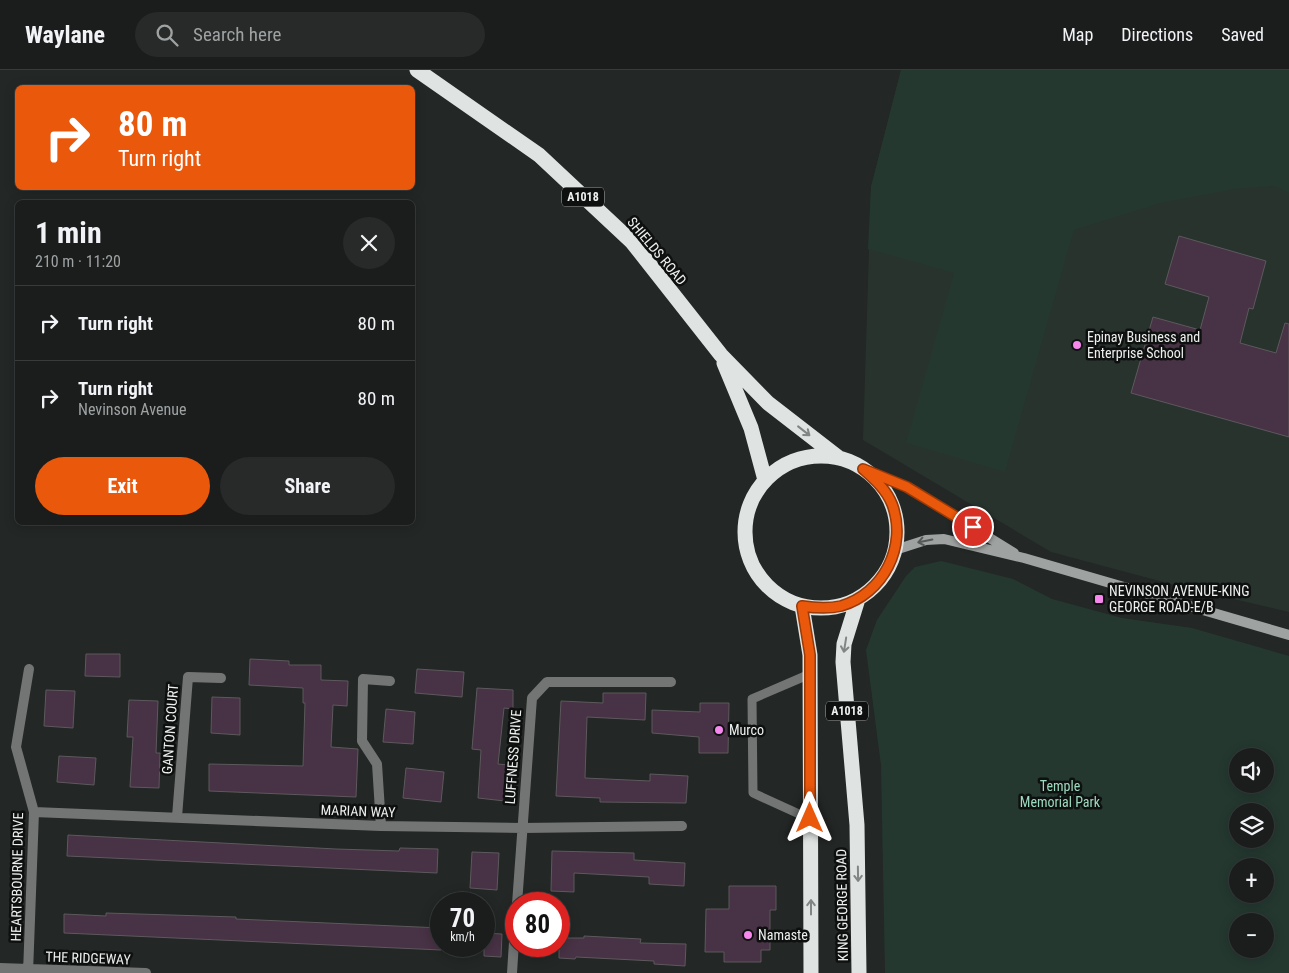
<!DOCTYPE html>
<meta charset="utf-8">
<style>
:root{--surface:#1a1d1c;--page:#272a29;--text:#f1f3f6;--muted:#9fa2a3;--line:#383b3b;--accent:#ea580c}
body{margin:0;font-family:"Roboto Condensed",sans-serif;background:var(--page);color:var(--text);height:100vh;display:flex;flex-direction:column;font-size:19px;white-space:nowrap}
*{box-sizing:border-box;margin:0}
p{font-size:16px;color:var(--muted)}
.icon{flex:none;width:28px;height:28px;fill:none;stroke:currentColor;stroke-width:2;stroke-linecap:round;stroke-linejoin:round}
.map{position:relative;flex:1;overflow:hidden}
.details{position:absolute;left:15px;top:130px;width:400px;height:325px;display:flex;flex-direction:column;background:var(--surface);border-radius:8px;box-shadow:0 2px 12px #0003,0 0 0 1px var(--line)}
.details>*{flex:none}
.guide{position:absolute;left:15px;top:15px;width:400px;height:105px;border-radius:8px;box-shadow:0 2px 12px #0003,0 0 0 1px var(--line);background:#ea580c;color:#fff;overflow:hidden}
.buttons{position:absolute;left:1229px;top:678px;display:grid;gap:10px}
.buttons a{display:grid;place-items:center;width:45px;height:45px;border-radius:50%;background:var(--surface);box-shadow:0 2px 12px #0003,0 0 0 1px var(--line);font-size:25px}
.speed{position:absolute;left:430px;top:822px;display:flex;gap:10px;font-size:25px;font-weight:700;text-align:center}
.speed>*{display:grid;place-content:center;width:65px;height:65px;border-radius:50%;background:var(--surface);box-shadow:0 2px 12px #0003,0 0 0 1px var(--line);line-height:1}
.speed small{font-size:12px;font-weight:400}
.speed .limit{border:8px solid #d22;background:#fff;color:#111}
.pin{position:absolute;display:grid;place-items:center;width:42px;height:42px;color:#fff;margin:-21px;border:2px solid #fff;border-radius:50%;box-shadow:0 1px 5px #0007}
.me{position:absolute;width:55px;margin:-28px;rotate:0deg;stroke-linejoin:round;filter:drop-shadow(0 0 4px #0008)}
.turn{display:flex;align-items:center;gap:18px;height:105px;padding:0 20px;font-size:22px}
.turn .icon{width:65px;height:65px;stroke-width:2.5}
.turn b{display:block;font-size:35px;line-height:42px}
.round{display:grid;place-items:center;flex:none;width:52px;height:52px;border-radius:26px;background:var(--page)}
.overview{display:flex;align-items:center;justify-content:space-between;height:85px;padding:0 20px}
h1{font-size:30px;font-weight:700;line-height:38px}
.primary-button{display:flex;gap:10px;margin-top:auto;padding:10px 20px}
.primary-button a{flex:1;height:58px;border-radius:30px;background:var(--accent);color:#fff;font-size:20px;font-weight:700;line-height:58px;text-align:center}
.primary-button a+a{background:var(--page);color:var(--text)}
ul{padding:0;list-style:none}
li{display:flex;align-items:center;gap:15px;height:75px;padding:0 20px;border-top:1px solid var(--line)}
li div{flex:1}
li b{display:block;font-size:19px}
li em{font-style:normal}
header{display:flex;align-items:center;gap:30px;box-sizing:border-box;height:70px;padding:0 25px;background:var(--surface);border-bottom:1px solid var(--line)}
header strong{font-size:24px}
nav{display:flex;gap:28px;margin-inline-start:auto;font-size:18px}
.search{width:350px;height:45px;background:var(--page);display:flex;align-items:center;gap:12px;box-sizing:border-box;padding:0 18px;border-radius:28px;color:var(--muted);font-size:19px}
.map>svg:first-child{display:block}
.built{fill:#28332e}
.green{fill:#243830;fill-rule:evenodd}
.building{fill:#483245;stroke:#5d595c}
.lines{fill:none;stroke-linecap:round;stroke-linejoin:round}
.lane{stroke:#737574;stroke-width:9}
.street{stroke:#737574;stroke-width:10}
.secondary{stroke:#9ea2a0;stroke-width:10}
.highway{stroke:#dfe4e2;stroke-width:15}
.oneway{stroke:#818583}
.oneway2{stroke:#565958}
.route-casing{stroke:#983908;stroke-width:12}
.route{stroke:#ea580c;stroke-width:9}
.poi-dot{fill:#f688ed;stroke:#0e100f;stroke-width:2}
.labels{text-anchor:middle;stroke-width:5;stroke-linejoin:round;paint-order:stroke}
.shield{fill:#0e100f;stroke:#aaadac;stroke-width:1}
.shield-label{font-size:12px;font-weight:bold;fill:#edf0ef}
.street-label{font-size:14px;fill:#edf0ef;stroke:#0e100f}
.poi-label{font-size:14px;fill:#edf0ef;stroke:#0e100f;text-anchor:start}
.park-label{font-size:14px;fill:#9ddbc1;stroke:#0e100f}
</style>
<header>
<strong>Waylane</strong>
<div class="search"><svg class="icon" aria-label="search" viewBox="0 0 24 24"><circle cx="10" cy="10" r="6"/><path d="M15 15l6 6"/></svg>Search here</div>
<nav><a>Map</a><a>Directions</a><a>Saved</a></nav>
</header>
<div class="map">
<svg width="1289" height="903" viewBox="0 0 1289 903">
<rect width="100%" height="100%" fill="#232725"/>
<path class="built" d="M901 0H1289V542L1182 517 1051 482 863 370 871 117Z"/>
<path class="green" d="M901 0H1289V123L1274 116 1235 119 1161 133 1074 160 1005 402 906 373 954 203 868 179 871 117Z
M941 491 1013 509 1052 529 1122 548 1192 558 1289 586V903H885L881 695 866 580 877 550 906 506 915 497ZM1238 686H1265V714H1238ZM1238 741H1265V769H1238ZM1238 796H1265V824H1238ZM1238 851H1265V879H1238Z"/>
<path class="building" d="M1179 166 1266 191 1253 239 1249 238 1240 273 1276 283 1285 253 1289 254V367L1131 323 1153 247 1200 260 1209 227 1165 214Z
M86 584H120V607L85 606Z
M250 589 289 591V595H321V610L348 611 347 636 333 635 331 677 358 679 356 727 209 721V694L303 696 305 633H303V618L249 615Z
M417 599 464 602 462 627 415 623Z
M477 618 513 620V639L504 638 498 694 508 695 505 731 478 728 481 680 472 679Z
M46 620 75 621 73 658 44 656Z
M603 623H646L645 650 587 647 585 708 650 711V704L688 706 686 733 600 732V728L556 726 561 631 603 633Z
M212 627 240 628V665L211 663Z
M129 630 158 631 156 683H160L159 718 130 717 133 667H127Z
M700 633H729L728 683H699V667L652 663V640L700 642Z
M386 639 415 642 413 674 383 672Z
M59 686 96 688 94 715 57 712Z
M406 698 444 702 441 732 403 728Z
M68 765 336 779 399 781 400 778 438 779 437 803 67 786Z
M552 781 634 783V790L685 793 684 816 649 814V807L574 803V822L551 821Z
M472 782 499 783 497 820 470 818Z
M729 816H776V840H770V880H761V892H724V882H705L706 839H729Z
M106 843 236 847V849L441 858V880L64 863V844L106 846Z
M484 863 502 864 501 887 484 886Z
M584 866 641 869 640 873 686 874 685 896 654 894V891L576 887 575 889 559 888V868H584Z"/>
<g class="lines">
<path class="lane" d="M810 604 752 629 753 723 810 749"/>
<path class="street" d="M34 742 381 756 522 758 682 756
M177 747 188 607 221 608
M381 756 377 694 362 671 363 609 390 611
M517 834 532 628 547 612H671
M0 898 146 903
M28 903 34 742 16 677 29 599
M512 903 516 841"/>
<path class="secondary" d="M863 399 907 417 1014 483
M895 480 926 470 944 469 1024 488 1289 565"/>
<path class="highway" d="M417 0 539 85 632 172 721 285 768 333 839 388
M724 293 751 358 765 410
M745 462a76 76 0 1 1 152 0a76 76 0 1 1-152 0Z
M858 529 844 574 843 592 857 755 859 903
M802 536 810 585 811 903"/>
</g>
<defs><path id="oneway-shaft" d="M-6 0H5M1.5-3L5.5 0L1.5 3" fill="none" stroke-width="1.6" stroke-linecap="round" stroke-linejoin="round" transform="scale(1.25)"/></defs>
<g class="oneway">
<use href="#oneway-shaft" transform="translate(804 361) rotate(38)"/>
<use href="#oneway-shaft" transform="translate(845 575) rotate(99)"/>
<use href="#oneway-shaft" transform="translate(858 804) rotate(89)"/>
<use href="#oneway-shaft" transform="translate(811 837) rotate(-90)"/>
</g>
<use class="oneway2" href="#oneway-shaft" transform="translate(925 471) rotate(169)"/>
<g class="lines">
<g class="route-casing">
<path id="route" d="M810 748V585L802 536C815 538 828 539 841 536 883 524 908 476 892 434 886 419 874 409 863 399L907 417 973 457"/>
</g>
<use href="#route" class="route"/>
</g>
<g class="poi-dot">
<circle cx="1077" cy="275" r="5"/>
<rect x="1094" y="524" width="10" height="10" rx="2.5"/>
<circle cx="719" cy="660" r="5"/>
<circle cx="748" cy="865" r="5"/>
</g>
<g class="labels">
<g class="shield">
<rect x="562" y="117.5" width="42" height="19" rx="4"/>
<rect x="826" y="631.5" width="42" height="19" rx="4"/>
</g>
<g class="shield-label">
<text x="583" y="131">A1018</text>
<text x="847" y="645">A1018</text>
</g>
<g class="street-label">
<text transform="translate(657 181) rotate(50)" y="5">SHIELDS ROAD</text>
<text transform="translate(170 659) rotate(-86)" y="5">GANTON COURT</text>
<text transform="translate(513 687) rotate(-86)" y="5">LUFFNESS DRIVE</text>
<text transform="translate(358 741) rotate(2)" y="5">MARIAN WAY</text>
<text transform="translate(17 807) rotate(-89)" y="5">HEARTSBOURNE DRIVE</text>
<text transform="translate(842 835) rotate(-91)" y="5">KING GEORGE ROAD</text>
<text transform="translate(88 888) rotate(2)" y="5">THE RIDGEWAY</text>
</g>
<g class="poi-label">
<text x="1087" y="272">Epinay Business and<tspan x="1087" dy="16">Enterprise School</tspan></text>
<text x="1109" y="526">NEVINSON AVENUE-KING<tspan x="1109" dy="16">GEORGE ROAD-E/B</tspan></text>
<text x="729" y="665">Murco</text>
<text x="758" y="870">Namaste</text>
</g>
<g class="park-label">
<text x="1060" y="721">Temple<tspan x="1060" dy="16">Memorial Park</tspan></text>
</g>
</g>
</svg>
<div class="buttons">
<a><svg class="icon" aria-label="sound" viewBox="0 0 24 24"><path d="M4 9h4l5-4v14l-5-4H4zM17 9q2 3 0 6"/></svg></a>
<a><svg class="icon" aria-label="layers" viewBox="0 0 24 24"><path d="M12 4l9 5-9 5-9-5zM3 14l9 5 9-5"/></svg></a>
<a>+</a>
<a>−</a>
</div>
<div class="speed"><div>70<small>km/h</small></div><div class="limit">80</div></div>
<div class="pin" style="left:973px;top:457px;background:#d93025"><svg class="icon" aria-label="arrive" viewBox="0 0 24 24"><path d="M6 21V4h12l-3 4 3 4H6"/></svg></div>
<svg class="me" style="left:810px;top:748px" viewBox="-20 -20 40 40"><path d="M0-17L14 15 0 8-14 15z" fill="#ea580c" stroke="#fff" stroke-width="4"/></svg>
<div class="guide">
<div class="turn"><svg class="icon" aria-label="right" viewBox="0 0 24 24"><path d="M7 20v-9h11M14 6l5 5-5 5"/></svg><div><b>80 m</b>Turn right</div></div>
</div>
<section class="details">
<div class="overview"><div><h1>1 min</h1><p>210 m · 11:20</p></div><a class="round"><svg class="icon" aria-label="close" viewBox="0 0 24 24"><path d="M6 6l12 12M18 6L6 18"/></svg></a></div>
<ul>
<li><svg class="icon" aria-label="right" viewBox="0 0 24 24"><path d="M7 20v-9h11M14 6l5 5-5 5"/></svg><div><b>Turn right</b></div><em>80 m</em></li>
<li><svg class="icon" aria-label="right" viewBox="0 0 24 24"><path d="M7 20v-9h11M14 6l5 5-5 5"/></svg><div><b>Turn right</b><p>Nevinson Avenue</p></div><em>80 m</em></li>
</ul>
<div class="primary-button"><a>Exit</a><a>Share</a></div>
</section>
</div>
